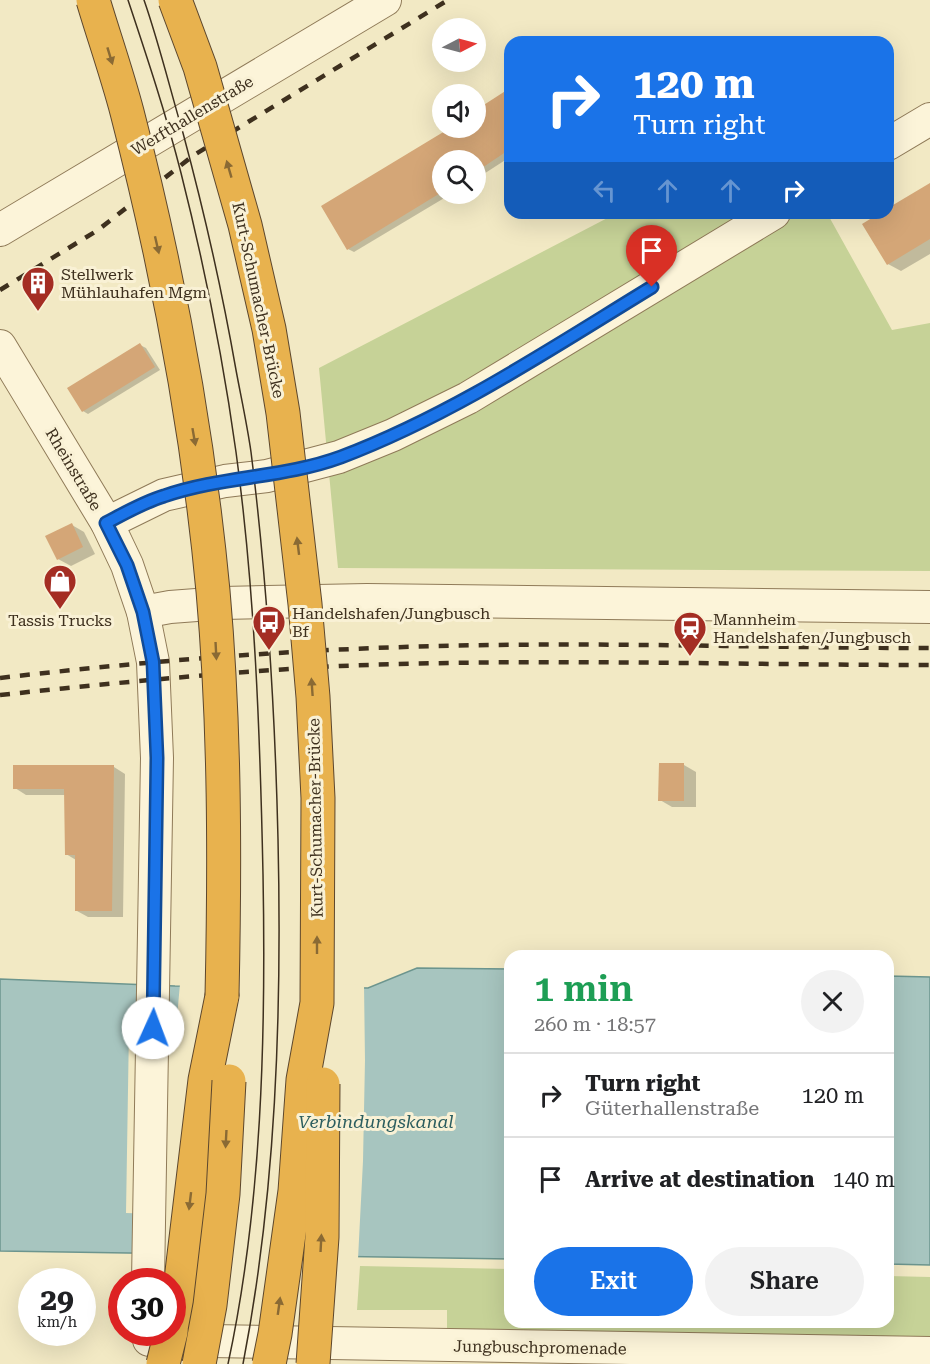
<!DOCTYPE html>
<html lang="en">
<head>
<meta charset="utf-8">
<style>
  :root { --surface:#fff; --page:#f2f2f2; --text:#202124; --muted:#757577; --line:#e0e0e0; --accent:#1a73e8 }
  body { margin:0; font-family:"Roboto Serif",serif; background:var(--page); color:var(--text); height:100vh; display:flex; flex-direction:column; font-size:22px; white-space:nowrap }
  * { box-sizing:border-box; margin:0 }
  p { font-size:20px; color:var(--muted) }
  .icon { flex:none; width:33px; height:33px; fill:none; stroke:currentColor; stroke-width:2; stroke-linecap:round; stroke-linejoin:round }
  .map { position:relative; flex:1; overflow:hidden }
  .side { position:absolute; left:504px; top:950px; width:390px; height:378px; display:flex; flex-direction:column; background:var(--surface); border-radius:18px; box-shadow:0 6px 24px #0002 }
  .side>* { flex:none }
  .banner { position:absolute; left:504px; top:36px; width:390px; height:183px; border-radius:18px; box-shadow:0 6px 24px #0002; background:#1a73e8; color:#fff; overflow:hidden }
  .needle { width:39px; rotate:84deg }
  .fabs { position:absolute; left:432px; top:18px; display:grid; gap:12px }
  .fabs a { display:grid; place-items:center; width:54px; height:54px; border-radius:50%; background:var(--surface); box-shadow:0 6px 24px #0002; font-size:30px }
  .speed { position:absolute; left:18px; top:1268px; display:flex; gap:12px; font-size:30px; font-weight:700; text-align:center }
  .speed>* { display:grid; place-content:center; width:78px; height:78px; border-radius:50%; background:var(--surface); box-shadow:0 6px 24px #0002; line-height:1 }
  .speed small { font-size:15px; font-weight:400 }
  .speed .limit { border:9px solid #d22; background:#fff; color:#111 }
  .pin { position:absolute; display:grid; place-items:center; width:51px; height:51px; color:#fff; margin:-62px -26px; border-radius:50% 50% 50% 0; rotate:-45deg; box-shadow:0 0 6px #0007 }
  .pin .icon { rotate:45deg }
  .me { position:absolute; width:66px; margin:-33px; rotate:2deg; stroke-linejoin:round; filter:drop-shadow(0 0 4px #0008) }
  .turn { display:flex; align-items:center; gap:21px; height:126px; padding:0 30px; font-size:27px }
  .turn .icon { width:78px; height:78px; stroke-width:2.5 }
  .turn b { display:block; font-size:42px; line-height:51px }
  .lanes { display:flex; align-items:center; height:57px; padding:0 30px; background:#0003; justify-content:center; gap:30px; direction:ltr }
  .lanes .off { opacity:.35 }
  .round { display:grid; place-items:center; flex:none; width:63px; height:63px; border-radius:32px; background:var(--page) }
  .head { display:flex; align-items:center; justify-content:space-between; height:102px; padding:0 30px }
  h1 { font-size:36px; font-weight:600; line-height:45px; color:#1e9e55 }
  .cta { display:flex; gap:12px; margin-top:auto; padding:12px 30px }
  .cta a { flex:1; height:69px; border-radius:36px; background:var(--accent); color:#fff; font-size:24px; font-weight:600; line-height:69px; text-align:center }
  .cta a+a { background:var(--page); color:var(--text) }
  ul { padding:0; list-style:none }
  li { display:flex; align-items:center; gap:18px; height:84px; padding:0 30px; border-top:2px solid var(--line) }
  li div { flex:1 }
  li b { display:block; font-size:22px }
  li em { font-style:normal }
  .map>svg:first-child { display:block }
  .green { fill:#c6d297 }
  .water { fill:#a7c5bf; stroke:#6c958e; stroke-width:1.5 }
  .pier { fill:#f2e9c4 }
  .shadow { fill:#0003 }
  .building { fill:#d4a677 }
  .lines { fill:none; stroke-linecap:round; stroke-linejoin:round }
  .minor-casing { stroke:#8f7a58; stroke-width:34 }
  .highway-casing { stroke:#5d472d; stroke-width:35 }
  .minor { stroke:#fcf4d9; stroke-width:32 }
  .highway { stroke:#e8b24e; stroke-width:33 }
  .tram { stroke:#3e301e; stroke-width:1.5 }
  .rail { stroke:#3e301e; stroke-width:4.5; stroke-dasharray:10 10; stroke-linecap:butt }
  .highway-bridge-casing { stroke:#5d472d; stroke-width:35; stroke-linecap:butt }
  .highway-bridge { stroke:#e8b24e; stroke-width:33 }
  .oneway { fill:#8a6a34 }
  .route-casing { stroke:#114b97; stroke-width:15 }
  .route { stroke:#1a73e8; stroke-width:10 }
  .labels { text-anchor:middle; stroke-width:6; stroke-linejoin:round; paint-order:stroke }
  .street-label { font-size:16px; fill:#3e301e; stroke:#f9f1d5 }
  .poi-label { font-size:16px; fill:#3e301e; stroke:#f9f1d5; text-anchor:start }
  .water-label { font-size:18px; font-style:italic; fill:#2c5e5f; stroke:#f9f1d5 }
</style>
</head>
<body>
<div class="map">
<svg width="930" height="1364" viewBox="0 0 930 1364">
  <rect width="100%" height="100%" fill="#f2e9c4"/>
  <!-- green -->
  <g class="green">
    <path d="M617 213H827L892 330 930 323V571L338 568 319 368Z"/>
    <path d="M360 1266 510 1269V1322H888V1276L930 1277V1339L447 1333V1310H357Z"/>
  </g>
  <!-- water -->
  <g class="water">
    <path d="M417 968 510 969V1259L0 1251V979L175 986 368 988Z"/>
    <path d="M888 976 930 977V1265L888 1264Z"/>
  </g>
  <!-- pier -->
  <path class="pier" d="M180 984 364 985 365 1060 363 1161 358 1259 149 1256 155 1214 126 1213 129 1028H176Z"/>
  <!-- shadow -->
  <g class="shadow">
    <path d="M510 90V157L476 179V160H442V194H451L354 252 348 249 323 207 453 128H476V112Z"/>
    <path d="M930 184V254L901 271 888 264 864 225 883 213H888V210Z"/>
    <path d="M140 345 146 348 160 370 88 414 83 411Z"/>
    <path d="M72 525 84 532 95 554 71 566 58 559Z"/>
    <path d="M661 764 684 765 696 772V807H672L660 800Z"/>
    <path d="M114 767 125 774 123 917H88L77 911 76 860 66 854V795H26L15 788Z"/>
  </g>
  <!-- building -->
  <g class="building">
    <path d="M510 88V149L476 172V160H442V192L347 250 321 206 450 128H476V110Z"/>
    <path d="M930 183V239L887 265 862 224 880 213H888V208Z"/>
    <path d="M140 343 155 367 82 412 67 388Z"/>
    <path d="M72 523 83 547 57 560 45 536Z"/>
    <path d="M659 763H684V801H658Z"/>
    <path d="M13 765H114L112 911H75V855H65L64 789H13Z"/>
  </g>
  <g class="lines">
    <defs>
      <g id="minor">
        <path d="M888 144 930 119"/>
        <path d="M0 230 385 0"/>
        <path d="M0 346 107 523 127 565 143 612 153 662 157 758 148 1281"/>
        <path d="M107 523 164 495 225 481 267 476 339 457 393 435 468 398 774 213"/>
        <path d="M143 612 170 607 223 603 367 600 930 607"/>
        <path d="M149 1340 930 1353"/>
      </g>
      <path id="highway" d="M172 1327 178 1305 205 1080 222 996"/>
    </defs>
    <!-- minor casing -->
    <use href="#minor" class="minor-casing"/>
    <!-- highway casing -->
    <use href="#highway" class="highway-casing"/>
    <!-- minor -->
    <use href="#minor" class="minor"/>
    <!-- highway -->
    <use href="#highway" class="highway"/>
    <!-- tram -->
    <g class="tram">
      <path d="M128 0C147 57 166 114 181 173 204 264 223 358 236 452 255 591 260 733 263 874 266 1035 262 1206 228 1364"/>
      <path d="M144 0C159 43 170 89 183 133 204 211 222 290 236 370 241 397 247 424 251 452 267 580 275 710 278 839 282 1013 276 1193 243 1364"/>
    </g>
    <!-- rail -->
    <g class="rail">
      <path d="M0 290 98 230 194 155 448 0"/>
      <path d="M0 678C163 659 326 647 490 645 637 643 783 648 930 648"/>
      <path d="M0 695C113 683 226 672 340 666 537 658 733 665 930 665"/>
    </g>
    <defs>
      <g id="highway-bridge">
        <path d="M93 0C104 37 117 74 127 112 167 267 198 431 213 591 225 725 225 862 222 996"/>
        <path d="M175 0 200 67 245 225 269 329 283 413 305 604 313 697 318 798 317 1003 303 1080 295 1191 275 1334 269 1364"/>
        <path d="M163 1364 171 1332"/>
        <path d="M199 1364 210 1305 223 1194 229 1081"/>
        <path d="M313 1364 322 1237 323 1084"/>
      </g>
    </defs>
    <!-- highway-bridge casing -->
    <use href="#highway-bridge" class="highway-bridge-casing"/>
    <!-- highway-bridge -->
    <use href="#highway-bridge" class="highway-bridge"/>
  </g>
  <!-- one-way arrows -->
  <defs><path id="oneway-solid" d="M-6-.8H1V-3.2L6.5 0L1 3.2V.8H-6Z" transform="scale(1.5)"/></defs>
  <g class="oneway">
    <use href="#oneway-solid" transform="translate(110 56) rotate(73)"/>
    <use href="#oneway-solid" transform="translate(229 169) rotate(-106)"/>
    <use href="#oneway-solid" transform="translate(157 245) rotate(77)"/>
    <use href="#oneway-solid" transform="translate(194 437) rotate(80)"/>
    <use href="#oneway-solid" transform="translate(298 546) rotate(-97)"/>
    <use href="#oneway-solid" transform="translate(216 651) rotate(87)"/>
    <use href="#oneway-solid" transform="translate(312 687) rotate(-94)"/>
    <use href="#oneway-solid" transform="translate(317 945) rotate(-90)"/>
    <use href="#oneway-solid" transform="translate(226 1139) rotate(93)"/>
    <use href="#oneway-solid" transform="translate(190 1201) rotate(97)"/>
    <use href="#oneway-solid" transform="translate(321 1243) rotate(-87)"/>
    <use href="#oneway-solid" transform="translate(279 1306) rotate(-82)"/>
  </g>
  <g class="lines">
    <defs>
      <path id="route" d="M153 1028 157 758 153 662 143 612 127 565 106 523C125 513 144 502 164 496 222 476 284 478 341 457 452 415 552 348 652 287"/>
    </defs>
    <!-- route casing -->
    <use href="#route" class="route-casing"/>
    <!-- route -->
    <use href="#route" class="route"/>
  </g>
  <!-- icons -->
  <defs>
    <symbol id="building-pin" viewBox="-11 -11 22 30"><path d="M0 17L-7.5 6A9.5 9.5 0 1 1 7.5 6Z" fill="#a42d23" stroke="#f9f1d5"/><path d="M-4-6H4V6H1V3H-1V6H-4ZM-2.5-4.3h1.7v1.8h-1.7ZM.8-4.3h1.7v1.8H.8ZM-2.5-1h1.7V.8h-1.7ZM.8-1h1.7V.8H.8Z" fill="#fff"/></symbol>
    <symbol id="shop-pin" viewBox="-11 -11 22 30"><path d="M0 17L-7.5 6A9.5 9.5 0 1 1 7.5 6Z" fill="#a42d23" stroke="#f9f1d5"/><path d="M-5-2.5h2.3a2.7 3.5 0 0 1 5.4 0H5L5.5 6h-11ZM-1.5-2.5h3a1.5 2.3 0 0 0-3 0Z" fill="#fff"/></symbol>
    <symbol id="bus-pin" viewBox="-11 -11 22 30"><path d="M0 17L-7.5 6A9.5 9.5 0 1 1 7.5 6Z" fill="#a42d23" stroke="#f9f1d5"/><path d="M-5-6H5V4H4V6H2V4H-2V6H-4V4H-5ZM-3.5-4V0h7V-4ZM-3.5 1.2v1.5H-2V1.2ZM2 1.2v1.5H3.5V1.2Z" fill="#fff"/></symbol>
    <symbol id="station-pin" viewBox="-11 -11 22 30"><path d="M0 17L-7.5 6A9.5 9.5 0 1 1 7.5 6Z" fill="#a42d23" stroke="#f9f1d5"/><path d="M-3-6H3Q5-6 5-4V2Q5 4 3 4L4.5 6H3L1.5 4h-3L-3 6H-4.5L-3 4Q-5 4-5 2V-4Q-5-6-3-6ZM-3.5-4v3h7v-3ZM-3.5 1v1.5H-2V1ZM2 1v1.5H3.5V1Z" fill="#fff"/></symbol>
  </defs>
  <g fill-rule="evenodd">
    <use href="#building-pin" x="19" y="264" width="38" height="52"/>
    <use href="#shop-pin" x="41" y="562" width="38" height="52"/>
    <use href="#bus-pin" x="250" y="603" width="38" height="52"/>
    <use href="#station-pin" x="671" y="609" width="38" height="52"/>
  </g>
  <g class="labels">
    <!-- street labels -->
    <g class="street-label">
      <text transform="translate(192 115) rotate(-31)" y="6">Werfthallenstraße</text>
      <text transform="translate(259 300) rotate(78)" y="6">Kurt-Schumacher-Brücke</text>
      <text transform="translate(74 469) rotate(59)" y="6">Rheinstraße</text>
      <text transform="translate(315 818) rotate(-91)" y="6">Kurt-Schumacher-Brücke</text>
      <text transform="translate(540 1347) rotate(1)" y="6">Jungbuschpromenade</text>
    </g>
    <!-- poi labels -->
    <g class="poi-label">
      <text x="61" y="280">Stellwerk<tspan x="61" dy="18">Mühlauhafen Mgm</tspan></text>
      <text x="292" y="619">Handelshafen/Jungbusch<tspan x="292" dy="18">Bf</tspan></text>
      <text x="713" y="625">Mannheim<tspan x="713" dy="18">Handelshafen/Jungbusch</tspan></text>
      <text x="60" y="626" text-anchor="middle">Tassis Trucks</text>
    </g>
    <!-- water labels -->
    <g class="water-label">
      <text x="376" y="1128">Verbindungskanal</text>
    </g>
  </g>
</svg>
<div class="fabs">
<a><svg class="needle" viewBox="-14 -14 28 28"><path d="M0-13l5 13h-10z" fill="#e53935"/><path d="M0 13l5-13h-10z" fill="#757577"/></svg></a>
<a><svg class="icon" aria-label="sound" viewBox="0 0 24 24"><path d="M4 9h4l5-4v14l-5-4H4zM17 9q2 3 0 6"/></svg></a>
<a><svg class="icon" aria-label="search" viewBox="0 0 24 24"><circle cx="10" cy="10" r="6"/><path d="M15 15l6 6"/></svg></a>
</div>
<div class="speed"><div>29<small>km/h</small></div><div class="limit">30</div></div>
<div class="pin" style="left:652px;top:287px;background:#d93025"><svg class="icon" aria-label="arrive" viewBox="0 0 24 24"><path d="M6 21V4h12l-3 4 3 4H6"/></svg></div>
<svg class="me" style="left:153px;top:1028px" viewBox="-20 -20 40 40"><circle r="19" fill="#fff"/><path d="M0-13L10 11 0 6-10 11z" fill="#1a73e8"/></svg>
<div class="banner">
<div class="turn"><svg class="icon" aria-label="right" viewBox="0 0 24 24"><path d="M7 20v-9h11M14 6l5 5-5 5"/></svg><div><b>120 m</b>Turn right</div></div>
<div class="lanes"><svg class="icon off" aria-label="left" viewBox="0 0 24 24"><path d="M17 20v-9H6M10 6l-5 5 5 5"/></svg><svg class="icon off" aria-label="ahead" viewBox="0 0 24 24"><path d="M12 20V5M6 11l6-6 6 6"/></svg><svg class="icon off" aria-label="ahead" viewBox="0 0 24 24"><path d="M12 20V5M6 11l6-6 6 6"/></svg><svg class="icon" aria-label="right" viewBox="0 0 24 24"><path d="M7 20v-9h11M14 6l5 5-5 5"/></svg></div>
</div>
<section class="side">
<div class="head"><div><h1>1 min</h1><p>260 m · 18:57</p></div><a class="round"><svg class="icon" aria-label="close" viewBox="0 0 24 24"><path d="M6 6l12 12M18 6L6 18"/></svg></a></div>
<ul>
<li><svg class="icon" aria-label="right" viewBox="0 0 24 24"><path d="M7 20v-9h11M14 6l5 5-5 5"/></svg><div><b>Turn right</b><p>Güterhallenstraße</p></div><em>120 m</em></li>
<li><svg class="icon" aria-label="arrive" viewBox="0 0 24 24"><path d="M6 21V4h12l-3 4 3 4H6"/></svg><div><b>Arrive at destination</b></div><em>140 m</em></li>
</ul>
<div class="cta"><a>Exit</a><a>Share</a></div>
</section>
</div>
</body>
</html>
